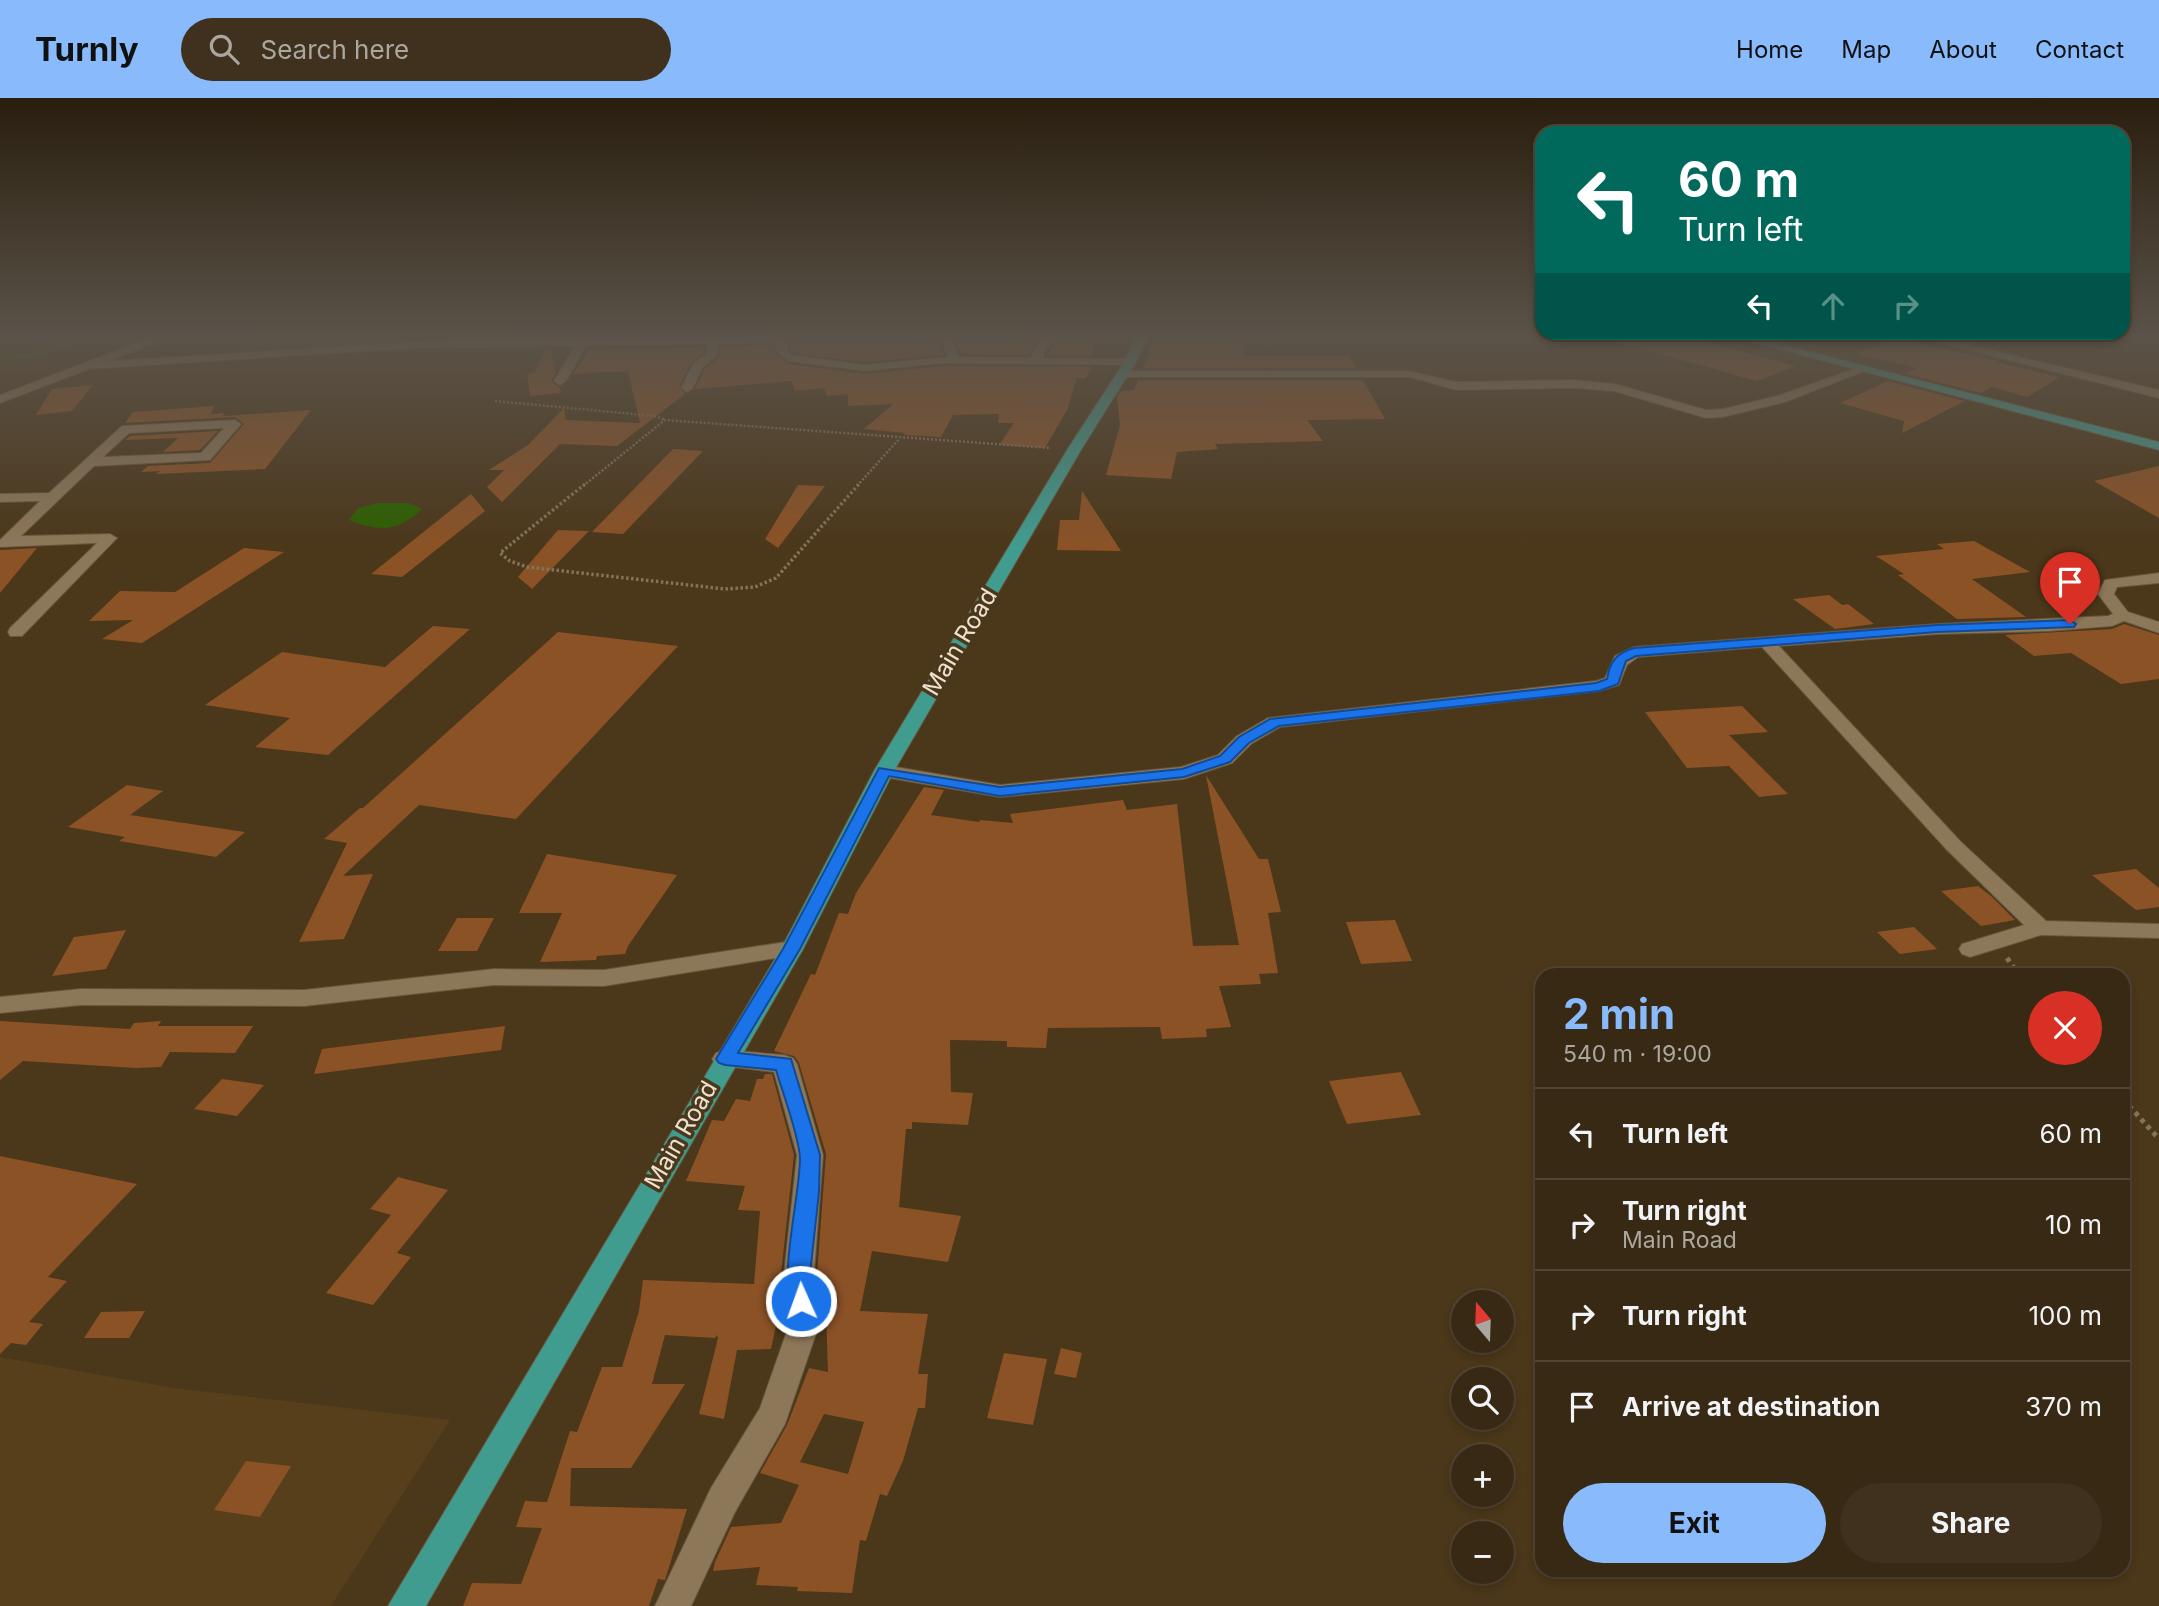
<!DOCTYPE html>
<html lang="en">
<head>
<meta charset="utf-8">
<style>
  :root { --surface:#382914; --page:#3f311d; --text:#f1f3f6; --muted:#aba6a0; --line:#524534; --accent:#89bafc }
  body { margin:0; font-family:Inter,sans-serif; background:var(--page); color:var(--text); height:100vh; display:flex; flex-direction:column; font-size:26px; white-space:nowrap }
  * { box-sizing:border-box; margin:0 }
  p { font-size:23px; color:var(--muted) }
  .icon { flex:none; width:38px; height:38px; fill:none; stroke:currentColor; stroke-width:2; stroke-linecap:round; stroke-linejoin:round }
  .map { position:relative; flex:1; overflow:hidden }
  .side { position:absolute; left:1535px; top:870px; width:595px; height:609px; display:flex; flex-direction:column; background:var(--surface); border-radius:21px; box-shadow:0 4px 10px #0003,0 0 0 2px var(--line) }
  .side>* { flex:none }
  .top-card { position:absolute; left:1535px; top:28px; width:595px; height:214px; border-radius:21px; box-shadow:0 4px 10px #0003,0 0 0 2px var(--line); background:#00695c; color:#fff; overflow:hidden }
  .needle { width:46px; rotate:341deg }
  .buttons { position:absolute; left:1451px; top:1192px; display:grid; gap:14px }
  .buttons a { display:grid; place-items:center; width:63px; height:63px; border-radius:50%; background:var(--surface); box-shadow:0 4px 10px #0003,0 0 0 2px var(--line); font-size:35px }
  .pin { position:absolute; display:grid; place-items:center; width:60px; height:60px; color:#fff; margin:-72px -30px; border-radius:50% 50% 50% 0; rotate:-45deg; box-shadow:0 0 7px #0007 }
  .pin .icon { rotate:45deg }
  .me { position:absolute; width:77px; margin:-38px; rotate:358deg; stroke-linejoin:round; filter:drop-shadow(0 0 5px #0008) }
  .turn { display:flex; align-items:center; gap:24px; height:147px; padding:0 28px; font-size:32px }
  .turn .icon { width:91px; height:91px; stroke-width:2.5 }
  .turn b { display:block; font-size:49px; line-height:60px }
  .lanes { display:flex; align-items:center; height:66px; padding:0 28px; background:#0003; justify-content:center; gap:35px; direction:ltr }
  .lanes .off { opacity:.35 }
  .round { display:grid; place-items:center; flex:none; width:74px; height:74px; border-radius:37px; background:var(--page) }
  .summary { display:flex; align-items:center; justify-content:space-between; height:119px; padding:0 28px }
  h1 { font-size:42px; font-weight:700; line-height:52px; color:var(--accent) }
  .action { display:flex; gap:14px; margin-top:auto; padding:14px 28px }
  .action a { flex:1; height:80px; border-radius:42px; background:var(--accent); color:#111; font-size:28px; font-weight:700; line-height:80px; text-align:center }
  .action a+a { background:var(--page); color:var(--text) }
  ul { padding:0; list-style:none }
  li { display:flex; align-items:center; gap:21px; height:91px; padding:0 28px; border-top:2px solid var(--line) }
  li div { flex:1 }
  li b { display:block; font-size:26px }
  li em { font-style:normal }
  header { display:flex; align-items:center; gap:42px; box-sizing:border-box; height:98px; padding:0 35px; background:var(--accent); color:#111 }
  header strong { font-size:33px }
  nav { display:flex; gap:38px; margin-inline-start:auto; font-size:24px }
  .search { width:490px; height:63px; background:var(--page); display:flex; align-items:center; gap:18px; box-sizing:border-box; padding:0 24px; border-radius:38px; color:var(--muted); font-size:26px }
  .map>svg:first-child { display:block }
  .built { fill:#573f1b }
  .water { fill:#2c5f00 }
  .lines { fill:none; stroke-linecap:round; stroke-linejoin:round }
  .stream { stroke:#2c5f00; stroke-width:5 }
  .building { fill:#8b5226; fill-rule:evenodd }
  .minor-casing { stroke:#65553b; stroke-width:2 }
  .major-casing { stroke:#65553b; stroke-width:2 }
  .path-far2 { stroke:#84735b; stroke-width:2.5; stroke-dasharray:2 2; stroke-linecap:butt }
  .path-far1 { stroke:#84735b; stroke-width:3.5; stroke-dasharray:2.5 2.5; stroke-linecap:butt }
  .path { stroke:#84735b; stroke-width:5; stroke-dasharray:4.5 4.5; stroke-linecap:butt }
  .minor { fill:#8d7759; fill-rule:evenodd }
  .major { fill:#419c90; fill-rule:evenodd }
  .route { fill:#1a73e8; stroke:#114b97; stroke-width:2 }
  .labels { text-anchor:middle; stroke-width:7; stroke-linejoin:round; paint-order:stroke }
  .street-label { font-size:24px; fill:#ede1d1; stroke:#4b371a }
</style>
</head>
<body>
<header>
<strong>Turnly</strong>
<div class="search"><svg class="icon" aria-label="search" viewBox="0 0 24 24"><circle cx="10" cy="10" r="6"/><path d="M15 15l6 6"/></svg>Search here</div>
<nav><a>Home</a><a>Map</a><a>About</a><a>Contact</a></nav>
</header>
<div class="map">
<svg width="2159" height="1508" viewBox="0 0 2159 1508">
  <rect width="100%" height="100%" fill="#4b371a"/>
  <!-- built -->
  <path class="built" d="M0 1259 174 1290 450 1322 331 1508H0Z"/>
  <!-- water -->
  <path class="water" d="M376 405H409L422 411C398 434 379 434 349 422L358 410Z"/>
  <g class="lines">
    <!-- stream -->
    <path class="stream" d="M0 261 28 258 88 238"/>
  </g>
  <!-- building -->
  <g class="building">
    <path d="M821 238H854L856 247 911 244 909 240 937 238 944 257 865 264 793 255 790 250V241Z"/>
    <path d="M953 238H1044L1034 247 1029 257 961 256Z"/>
    <path d="M1063 238H1094L1093 258 1046 257Z"/>
    <path d="M1205 238H1240L1246 258H1349L1356 270H1143L1153 244 1206 243Z"/>
    <path d="M1622 238H1684L1796 268 1757 283 1621 245Z"/>
    <path d="M1893 240 1998 263 1995 264 2060 279 2027 299 1992 289 1981 295 1905 276 1917 270 1857 256Z"/>
    <path d="M774 247 773 254 789 266 865 276 943 268 1092 269 1086 280H1077L1067 312 1045 350 999 347 1014 325H998L999 316 953 317 941 339 904 337 905 335 864 331 893 306 848 308V296L827 298 824 290 795 293 792 283 695 291 704 272 719 259 720 249Z"/>
    <path d="M704 249V255L691 265 679 289 685 296 617 348 560 346 502 404 487 389 504 372H489L528 347 564 310 566 322 640 325 628 273 573 276 589 251Z"/>
    <path d="M545 251H551L556 274 551 284 559 289 561 295 530 298 527 276 535 275Z"/>
    <path d="M1138 282H1363L1385 321 1307 322 1323 343 1215 346 1218 351 1177 354 1171 381 1106 377 1120 327 1117 299 1121 293 1134 292Z"/>
    <path d="M1888 283 1965 303 1902 335 1904 323 1840 305Z"/>
    <path d="M93 287 72 313 36 317 52 291Z"/>
    <path d="M214 308 211 316 224 315 223 318 311 312 265 371 156 376 160 373 141 374 148 368 210 365 244 326 235 319 125 325 133 314Z"/>
    <path d="M218 333 200 352 163 354 178 340 125 342 130 338Z"/>
    <path d="M673 351 703 353 623 436 592 434Z"/>
    <path d="M2159 368V420L2094 383Z"/>
    <path d="M798 387 825 388 778 450 765 441Z"/>
    <path d="M1082 393 1121 453 1057 452 1060 422H1079Z"/>
    <path d="M471 396 485 413 402 479 371 476Z"/>
    <path d="M558 432 589 433 532 491 518 479Z"/>
    <path d="M1974 443 2030 474 1972 481 2026 519 1957 521 1898 477 1904 476 1876 458 1944 451 1937 446Z"/>
    <path d="M37 450 0 495V452Z"/>
    <path d="M244 450 284 454 142 545 102 541 133 522 89 523 120 493 175 494Z"/>
    <path d="M1829 497 1842 507 1848 506 1874 526 1835 531 1793 501Z"/>
    <path d="M2124 526 2159 537V581L2121 586 2071 555 2034 558 2005 537 2112 531Z"/>
    <path d="M433 528 470 531 328 657 255 649 290 620 205 607 282 554 385 569Z"/>
    <path d="M558 534 678 548 516 721 419 707 343 778 373 776 344 841 299 844 347 745 324 741 360 710H363Z"/>
    <path d="M1742 608 1768 634 1729 637 1788 696 1759 699 1729 668 1687 670 1645 614Z"/>
    <path d="M1206 677 1259 761H1268L1281 814 1268 815 1278 875 1259 876 1261 886 1219 888 1231 929 1206 931 1207 939 1162 941 1160 929 1048 930 1046 950 1007 949V943L950 942 951 994 973 995 968 1027 912 1024V1031H906L899 1109 961 1118 948 1164 872 1153 860 1213 928 1216 918 1276H928L925 1310H918L903 1363 887 1398 880 1396 866 1443 860 1442 852 1495 797 1493 798 1489 756 1487 760 1469 713 1473 715 1464 731 1429 781 1425 799 1387 760 1375 787 1327 809 1270 828 1274 825 1182H817V1176L826 1056 799 965 794 958 774 953 811 876 815 877 839 815 848 816 856 795 924 689 944 692 931 717 979 724 980 722 1013 725 1010 716 1123 702 1127 712 1177 706 1193 848 1239 847ZM824 1316 864 1324 848 1376 800 1364Z"/>
    <path d="M127 687 163 693 130 717 245 734 216 759 119 743 125 739 68 729Z"/>
    <path d="M547 756 677 777 628 848 625 856 597 858 596 862 540 864 562 815H519Z"/>
    <path d="M2136 771 2159 790V809L2136 812 2092 777Z"/>
    <path d="M1978 788 1991 798 2015 822 1981 828 1941 793Z"/>
    <path d="M457 820H494L477 853H438Z"/>
    <path d="M1395 822 1412 863 1361 866 1346 824Z"/>
    <path d="M1914 829 1937 851 1900 856 1877 834Z"/>
    <path d="M126 832 106 871 52 878 74 839Z"/>
    <path d="M0 923 130 931 134 925 161 923 158 928H253L235 955 170 954 161 969 136 970 23 963 0 982Z"/>
    <path d="M505 928 501 952 314 976 322 951Z"/>
    <path d="M1401 974 1421 1017 1347 1026 1329 983Z"/>
    <path d="M765 976H772L794 1057 781 1176 783 1195 771 1251 737 1252 724 1321 699 1316 718 1240 717 1237 715 1240 665 1237 652 1286H685L631 1370H571L570 1408 687 1411 665 1482 658 1481 649 1508H463L472 1485 521 1486 542 1430 516 1429 525 1403 547 1404 570 1333 577 1334 602 1269H622L639 1213 643 1182 754 1186 760 1113 738 1112 745 1088 686 1083 712 1022 724 1023 736 1001 750 1003 757 981H763Z"/>
    <path d="M222 981 264 987 237 1018 194 1011Z"/>
    <path d="M0 1058 137 1086 48 1179 67 1183 29 1224 43 1226 26 1247 11 1245 0 1256Z"/>
    <path d="M398 1079 448 1092 397 1155 411 1159 373 1207 326 1195 391 1117 370 1111Z"/>
    <path d="M145 1213 129 1240H84L101 1214Z"/>
    <path d="M1061 1250 1082 1255 1076 1280 1054 1276Z"/>
    <path d="M1004 1255 1047 1261 1033 1327 987 1320Z"/>
    <path d="M246 1363 291 1368 260 1419 214 1412Z"/>
  </g>
  <g class="lines">
    <defs>
      <g id="minor">
        <path d="M155 238H171L110 263 414 244 546 241 632 243 788 238 787 251 792 257 865 267 948 259 939 238H950L959 259 1031 260 1036 249 1048 238H1060L1045 252 1043 260 1130 261 1136 264 1130 267 943 265 865 273 789 263 775 252 777 244 718 246 717 257 702 270 693 290 687 294 681 290 693 266 706 256 707 246 586 248 566 283 560 287 554 283 575 248 414 250 89 271 0 305V297Z"/>
        <path d="M1912 238H1932L2159 292V300Z"/>
        <path d="M1860 269 1870 271 1785 304 1723 319 1706 320 1614 293 1574 290 1456 292 1410 279H1122L1116 276 1122 273H1410L1456 284 1574 282 1615 286 1706 312 1723 311 1777 298Z"/>
        <path d="M235 322 241 326 210 362 94 368 21 438 110 436 117 440 22 538H10L8 534 10 530 97 445 0 449V442L40 403 0 404V396L49 395 122 328ZM224 330 201 355 103 359 129 335Z"/>
        <path d="M2159 475V485L2117 489 2114 496 2128 514 2159 524V535L2124 523 2112 528 2049 533 1937 536 1779 548 1961 744 2046 823 2159 826V840L2041 837 1970 859 1962 856 1959 851 1962 846 2024 827 1947 752 1762 549 1638 559 1627 567 1619 587 1599 593 1280 629 1251 646 1232 665 1184 681 1000 699 884 679 874 673 884 667 1000 687 1181 669 1218 657 1237 638 1268 620 1596 583 1605 580 1615 558 1634 549 1937 526 2108 518 2113 516 2098 496 2105 482Z"/>
        <path d="M792 843 800 846 803 851 800 856 604 888 494 887 304 908 81 907 0 915V899L81 891 304 892 494 871 604 872Z"/>
        <path d="M725 952 784 957 793 960 797 966 823 1057 814 1176 818 1230 785 1326 735 1414 691 1508H655L711 1390 760 1310 788 1230 784 1176 797 1057 774 974 716 967 712 961 716 955Z"/>
      </g>
      <g id="major">
        <path d="M1137 238H1148L1136 264 1081 352 894 673 803 851 426 1508H388L781 851 874 673 1067 352 1124 264Z"/>
        <path d="M1730 238H1749L2159 344V352Z"/>
      </g>
    </defs>
    <!-- minor casing -->
    <use href="#minor" class="minor-casing"/>
    <!-- major casing -->
    <use href="#major" class="major-casing"/>
    <!-- path-far2 -->
    <g class="path-far2">
      <path d="M495 303 655 318 665 322"/>
      <path d="M583 388 665 322 1051 350"/>
      <path d="M857 388 899 341"/>
    </g>
    <!-- path-far1 -->
    <path class="path-far1" d="M585 386 500 455 510 463 527 469 725 491 755 489 776 480 859 386"/>
    <!-- path -->
    <g class="path">
      <path d="M2007 860 2019 877"/>
      <path d="M2123 1001 2159 1041"/>
    </g>
    <!-- minor -->
    <use href="#minor" class="minor"/>
    <!-- major -->
    <use href="#major" class="major"/>
  </g>
  <!-- sky -->
  <linearGradient id="sky" x2="0" y2="1"><stop stop-color="#291e0e"/><stop offset="0.53" stop-color="#5b5349"/><stop offset="1" stop-color="#5b5349" stop-opacity="0"/></linearGradient>
  <rect width="2159" height="449" fill="url(#sky)"/>
  <!-- route -->
  <path class="route" d="M2070 522 2076 526 2074 529 1937 534 1636 558 1626 563 1618 586 1599 593 1279 628 1249 645 1230 664 1184 679 1000 698 889 678 800 851 738 955 791 961 820 1057 819 1094 810 1176 812 1203 809 1210 801 1212 793 1210C778 1178 800 1099 800 1060 799 1038 783 996 776 972L725 967 719 965 716 961 783 851 879 670 1000 689 1182 671 1220 658 1239 639 1270 621 1596 585 1607 581C1610 563 1617 555 1634 550L1937 527Z"/>
  <g class="labels">
    <!-- street labels -->
    <g class="street-label">
      <text transform="translate(960 544) rotate(-59)" y="8">Main Road</text>
      <text transform="translate(681 1037) rotate(-60)" y="8">Main Road</text>
    </g>
  </g>
</svg>
<div class="buttons">
<a><svg class="needle" viewBox="-14 -14 28 28"><path d="M0-13l5 13h-10z" fill="#e53935"/><path d="M0 13l5-13h-10z" fill="#aba6a0"/></svg></a>
<a><svg class="icon" aria-label="search" viewBox="0 0 24 24"><circle cx="10" cy="10" r="6"/><path d="M15 15l6 6"/></svg></a>
<a>+</a>
<a>−</a>
</div>
<div class="pin" style="left:2070px;top:526px;background:#d93025"><svg class="icon" aria-label="arrive" viewBox="0 0 24 24"><path d="M6 21V4h12l-3 4 3 4H6"/></svg></div>
<svg class="me" style="left:801px;top:1203px" viewBox="-20 -20 40 40"><circle r="17" fill="#1a73e8" stroke="#fff" stroke-width="3"/><path d="M0-11L8 9 0 5-8 9z" fill="#fff"/></svg>
<div class="top-card">
<div class="turn"><svg class="icon" aria-label="left" viewBox="0 0 24 24"><path d="M17 20v-9H6M10 6l-5 5 5 5"/></svg><div><b>60 m</b>Turn left</div></div>
<div class="lanes"><svg class="icon" aria-label="left" viewBox="0 0 24 24"><path d="M17 20v-9H6M10 6l-5 5 5 5"/></svg><svg class="icon off" aria-label="ahead" viewBox="0 0 24 24"><path d="M12 20V5M6 11l6-6 6 6"/></svg><svg class="icon off" aria-label="right" viewBox="0 0 24 24"><path d="M7 20v-9h11M14 6l5 5-5 5"/></svg></div>
</div>
<section class="side">
<div class="summary"><div><h1>2 min</h1><p>540 m · 19:00</p></div><a class="round" style="background:#d93025;color:#fff"><svg class="icon" aria-label="close" viewBox="0 0 24 24"><path d="M6 6l12 12M18 6L6 18"/></svg></a></div>
<ul>
<li><svg class="icon" aria-label="left" viewBox="0 0 24 24"><path d="M17 20v-9H6M10 6l-5 5 5 5"/></svg><div><b>Turn left</b></div><em>60 m</em></li>
<li><svg class="icon" aria-label="right" viewBox="0 0 24 24"><path d="M7 20v-9h11M14 6l5 5-5 5"/></svg><div><b>Turn right</b><p>Main Road</p></div><em>10 m</em></li>
<li><svg class="icon" aria-label="right" viewBox="0 0 24 24"><path d="M7 20v-9h11M14 6l5 5-5 5"/></svg><div><b>Turn right</b></div><em>100 m</em></li>
<li><svg class="icon" aria-label="arrive" viewBox="0 0 24 24"><path d="M6 21V4h12l-3 4 3 4H6"/></svg><div><b>Arrive at destination</b></div><em>370 m</em></li>
</ul>
<div class="action"><a>Exit</a><a>Share</a></div>
</section>
</div>
</body>
</html>
